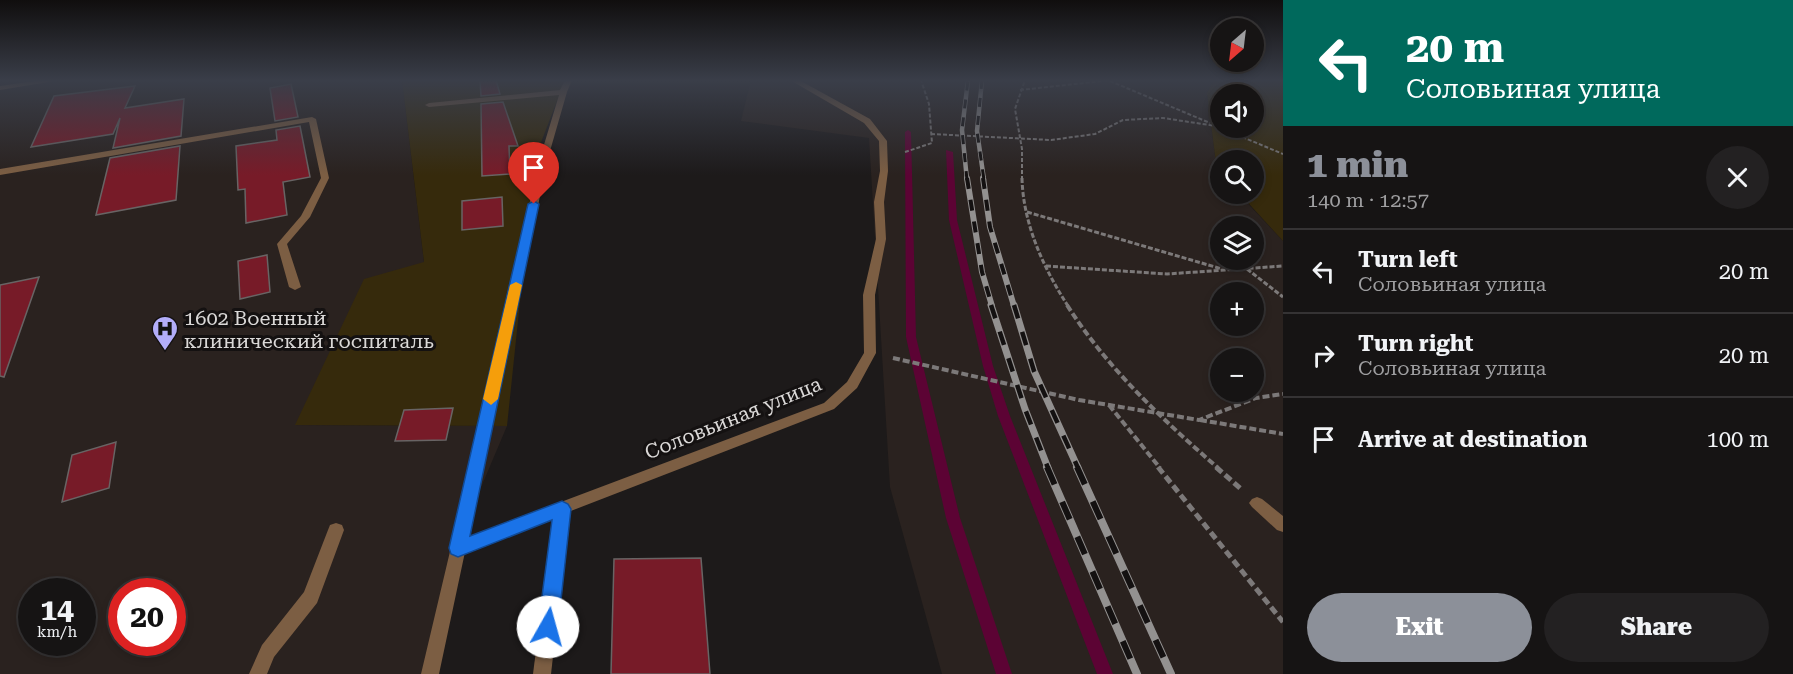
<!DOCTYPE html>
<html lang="en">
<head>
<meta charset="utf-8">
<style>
  :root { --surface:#161414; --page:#232122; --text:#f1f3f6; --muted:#9e9ea0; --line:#353334; --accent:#8c9099 }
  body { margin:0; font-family:"Roboto Serif",serif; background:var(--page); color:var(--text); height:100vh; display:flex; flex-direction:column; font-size:22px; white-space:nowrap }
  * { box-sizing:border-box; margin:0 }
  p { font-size:20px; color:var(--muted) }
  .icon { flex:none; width:33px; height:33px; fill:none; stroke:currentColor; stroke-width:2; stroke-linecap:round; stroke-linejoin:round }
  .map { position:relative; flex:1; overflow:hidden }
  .side { display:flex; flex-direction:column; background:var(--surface); width:510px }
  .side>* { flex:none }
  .top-card { background:#00695c; color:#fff; overflow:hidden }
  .needle { width:39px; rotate:208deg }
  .buttons { position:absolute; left:1210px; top:18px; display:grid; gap:12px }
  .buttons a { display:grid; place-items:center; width:54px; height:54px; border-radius:50%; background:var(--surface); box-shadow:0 3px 9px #0003,0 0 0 2px var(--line); font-size:30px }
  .speed { position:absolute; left:18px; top:578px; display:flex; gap:12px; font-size:30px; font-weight:700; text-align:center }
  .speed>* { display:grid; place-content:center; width:78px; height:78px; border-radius:50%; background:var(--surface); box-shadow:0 3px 9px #0003,0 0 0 2px var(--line); line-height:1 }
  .speed small { font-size:15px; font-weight:400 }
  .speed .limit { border:9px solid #d22; background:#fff; color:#111 }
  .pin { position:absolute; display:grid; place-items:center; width:51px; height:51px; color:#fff; margin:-62px -26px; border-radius:50% 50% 50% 0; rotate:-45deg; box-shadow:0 0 6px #0007 }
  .pin .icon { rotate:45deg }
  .me { position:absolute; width:66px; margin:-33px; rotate:7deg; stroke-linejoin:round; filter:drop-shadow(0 0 4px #0008) }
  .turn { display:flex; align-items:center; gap:21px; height:126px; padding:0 24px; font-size:27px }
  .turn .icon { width:78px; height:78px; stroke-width:2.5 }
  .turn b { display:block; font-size:42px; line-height:51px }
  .round { display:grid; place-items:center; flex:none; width:63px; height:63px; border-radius:32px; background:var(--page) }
  .summary { display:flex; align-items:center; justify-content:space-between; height:102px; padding:0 24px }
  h1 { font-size:36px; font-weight:800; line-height:45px; color:var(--accent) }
  .cta { display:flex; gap:12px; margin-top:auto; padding:12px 24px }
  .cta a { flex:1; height:69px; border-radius:36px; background:var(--accent); color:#fff; font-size:24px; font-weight:800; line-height:69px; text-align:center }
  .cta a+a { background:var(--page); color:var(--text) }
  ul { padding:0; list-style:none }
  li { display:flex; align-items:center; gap:18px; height:84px; padding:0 24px; border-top:2px solid var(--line) }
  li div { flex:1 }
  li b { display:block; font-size:22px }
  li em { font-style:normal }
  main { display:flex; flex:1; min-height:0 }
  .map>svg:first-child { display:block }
  .built { fill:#2a221f; fill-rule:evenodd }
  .green { fill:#362a0c; fill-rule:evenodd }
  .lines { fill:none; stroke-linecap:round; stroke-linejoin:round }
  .stream { fill:#5c0334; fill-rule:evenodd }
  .building { fill:#771b28; stroke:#686464; stroke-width:1.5 }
  .path-far3 { stroke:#7c7979; stroke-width:2; stroke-dasharray:4 2; stroke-linecap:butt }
  .path-far2 { stroke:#7c7979; stroke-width:3; stroke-dasharray:5 2; stroke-linecap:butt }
  .path-far1 { stroke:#7c7979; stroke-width:4; stroke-dasharray:7 3; stroke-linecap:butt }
  .path { stroke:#7c7979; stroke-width:5; stroke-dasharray:8 4; stroke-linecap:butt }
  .lane { fill:#7c5e43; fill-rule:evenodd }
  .street { fill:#7c5e43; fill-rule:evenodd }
  .rail-far3-casing { stroke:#939190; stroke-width:4.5 }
  .rail-far2-casing { stroke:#939190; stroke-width:6 }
  .rail-far1-casing { stroke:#939190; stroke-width:7 }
  .rail-casing { stroke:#939190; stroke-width:8 }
  .rail-far3 { stroke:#141111; stroke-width:3; stroke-dasharray:9; stroke-linecap:butt }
  .rail-far2 { stroke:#141111; stroke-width:4; stroke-dasharray:11; stroke-linecap:butt }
  .rail-far1 { stroke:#141111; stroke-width:4.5; stroke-dasharray:14; stroke-linecap:butt }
  .rail { stroke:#141111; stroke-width:6; stroke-dasharray:19; stroke-linecap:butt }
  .route { fill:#1a73e8; stroke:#114b97; stroke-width:1.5 }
  .slow { fill:#f59e0b }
  .labels { text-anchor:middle; stroke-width:6; stroke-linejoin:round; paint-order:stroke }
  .poi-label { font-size:20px; fill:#dad8d7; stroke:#141111; text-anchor:start }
  .street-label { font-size:20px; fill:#dad8d7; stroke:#141111 }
</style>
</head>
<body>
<main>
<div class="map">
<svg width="1283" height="674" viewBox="0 0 1283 674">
  <rect width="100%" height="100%" fill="#1d1a1a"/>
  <!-- built -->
  <g class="built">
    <path d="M0 80H402L424 262 296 425 507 426 471 511 425 674H0ZM32 591H82V642H32ZM122 591H172V642H122Z"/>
    <path d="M751 80H1214L1207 93 1217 171 1221 175V194H1239L1283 241V674H942L890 487 869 138 741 121ZM1221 226H1254V260H1221ZM1221 292H1254V326H1221ZM1221 358H1254V392H1221Z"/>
  </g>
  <!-- green -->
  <g class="green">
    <path d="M402 80H565L535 158 507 426 295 425 364 279 424 262Z"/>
    <path d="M1214 80H1283V241L1240 194H1254V160H1221V174L1217 171 1207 93ZM1254 94V128H1221V94Z"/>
  </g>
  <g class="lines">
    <!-- stream -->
    <g class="stream">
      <path d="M908 130 911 132 916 337 960 518 1012 674H996L946 518 906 337 905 132Z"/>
      <path d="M946 150 953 152 957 220 993 366 1010 416 1113 674H1097L998 416 983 366 949 220Z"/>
    </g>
  </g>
  <!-- building -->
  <g class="building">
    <path d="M480 80H496L500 94 481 96Z"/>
    <path d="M291 84 298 117 275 121 270 88Z"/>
    <path d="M135 86 125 108 184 99 181 136 113 148 120 118 113 134 31 147 54 96Z"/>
    <path d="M503 102 518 146H509L510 174 482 176 481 104Z"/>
    <path d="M300 126 310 177 283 182 287 215 246 223 245 189 238 190 236 146 277 140 276 130Z"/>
    <path d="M180 146 176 200 96 215 110 158Z"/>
    <path d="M502 197 503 226 462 230V201Z"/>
    <path d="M267 255 270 292 240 299 238 261Z"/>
    <path d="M39 277 4 377 0 376V285Z"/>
    <path d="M453 408 446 440 395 441 404 410Z"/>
    <path d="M116 442 109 488 62 502 72 455Z"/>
    <path d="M701 558 710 674H611L614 559Z"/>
  </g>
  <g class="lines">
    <!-- path-far3 -->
    <g class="path-far3">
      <path d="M1110 81 1210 123"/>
      <path d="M1020 90 1111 80"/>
      <path d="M931 134 1051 140 1095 134 1123 120 1163 118 1216 126 1283 154"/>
      <path d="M905 152 932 143 929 104 921 80"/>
      <path d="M1022 180V149L1015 109 1025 80"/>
    </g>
    <!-- path-far2 -->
    <g class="path-far2">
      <path d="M1022 178C1023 224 1044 269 1068 306"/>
      <path d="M1027 212 1222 269"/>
      <path d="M1046 266 1167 274 1283 266"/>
      <path d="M1247 269 1283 297"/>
    </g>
    <!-- path-far1 -->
    <g class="path-far1">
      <path d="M1067 305C1107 368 1162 419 1218 468"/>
      <path d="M893 358 1079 400 1199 420 1256 398 1283 394"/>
      <path d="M1109 405 1160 468"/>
      <path d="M1200 420 1283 434"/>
    </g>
    <!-- path -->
    <g class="path">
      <path d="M1158 467 1283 622"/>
      <path d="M1216 467 1241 489"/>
    </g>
    <!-- lane -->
    <g class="lane">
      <path d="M41 80H61L0 90V86Z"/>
      <path d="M565 80H572L567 92 548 158 466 548 464 553 458 555 452 553 450 548 540 158 559 95 429 107 425 105 429 103 560 90Z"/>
      <path d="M312 117 316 119 329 178 310 217 287 244 301 287 295 290 289 287 277 244 301 216 321 178 309 122 0 175V169Z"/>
      <path d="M1257 497 1262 499 1283 516V532L1277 530 1252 507 1249 503 1252 499Z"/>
      <path d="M562 503 567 504 570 509 551 674H533L554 509 557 504Z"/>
      <path d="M336 523 342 525 344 530 317 603 274 657 267 674H249L262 645 304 592 328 530 330 525Z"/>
    </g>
    <!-- street -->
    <path class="street" d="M790 80H799L870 119 887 141 888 171 884 202 886 239 875 295 876 353 857 388 834 409 465 552 439 674H421L452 543 824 403 847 382 864 353 863 295 876 239 874 202 880 171 879 141 864 123Z"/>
    <defs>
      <g id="rail-far3">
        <path d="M982 80 977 131 984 180"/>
        <path d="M967 180 962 130 968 80"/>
      </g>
      <g id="rail-far2">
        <path d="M967 178 982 272 992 306"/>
        <path d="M983 178 990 227 1014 306"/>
      </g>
      <g id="rail-far1">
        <path d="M991 305 1025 409 1048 468"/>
        <path d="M1014 305 1034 371 1078 468"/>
      </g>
      <g id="rail">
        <path d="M1047 467 1137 674"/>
        <path d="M1077 467 1171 674"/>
      </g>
    </defs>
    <!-- rail-far3 casing -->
    <use href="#rail-far3" class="rail-far3-casing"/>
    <!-- rail-far2 casing -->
    <use href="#rail-far2" class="rail-far2-casing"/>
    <!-- rail-far1 casing -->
    <use href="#rail-far1" class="rail-far1-casing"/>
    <!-- rail casing -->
    <use href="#rail" class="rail-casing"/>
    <!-- rail-far3 -->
    <use href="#rail-far3" class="rail-far3"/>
    <!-- rail-far2 -->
    <use href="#rail-far2" class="rail-far2"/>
    <!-- rail-far1 -->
    <use href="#rail-far1" class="rail-far1"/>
    <!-- rail -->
    <use href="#rail" class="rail"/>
  </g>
  <!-- sky -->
  <linearGradient id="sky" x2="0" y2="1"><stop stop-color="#100e0e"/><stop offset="0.46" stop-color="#3a3e49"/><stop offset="1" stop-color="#3a3e49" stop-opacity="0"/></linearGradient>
  <rect width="1283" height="175" fill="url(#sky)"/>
  <!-- route -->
  <path class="route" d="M534 201 539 204 470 536 562 501 568 504 571 509 558 627 555 634 548 637 541 634 538 627 552 520 458 557 451 554 449 548 528 204Z"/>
  <!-- slow -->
  <path class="slow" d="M516 282 522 285 498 399 491 405 483 399 510 285Z"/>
  <!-- icons -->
  <defs>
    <symbol id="hospital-pin" viewBox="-11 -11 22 30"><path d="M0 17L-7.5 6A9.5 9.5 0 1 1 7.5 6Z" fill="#b2adf9" stroke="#141111"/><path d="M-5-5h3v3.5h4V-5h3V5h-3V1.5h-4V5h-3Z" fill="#111"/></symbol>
  </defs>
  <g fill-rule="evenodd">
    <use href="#hospital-pin" x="150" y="314" width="30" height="40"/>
  </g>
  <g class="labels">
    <!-- poi labels -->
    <g class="poi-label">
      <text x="184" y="325">1602 Военный<tspan x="184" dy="23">клинический госпиталь</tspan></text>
    </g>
    <!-- street labels -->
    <g class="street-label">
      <text transform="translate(733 418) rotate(-22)" y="7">Соловьиная улица</text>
    </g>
  </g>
</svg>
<div class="buttons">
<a><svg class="needle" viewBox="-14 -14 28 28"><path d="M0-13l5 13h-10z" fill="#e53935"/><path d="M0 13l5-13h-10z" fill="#9e9ea0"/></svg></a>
<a><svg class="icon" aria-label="sound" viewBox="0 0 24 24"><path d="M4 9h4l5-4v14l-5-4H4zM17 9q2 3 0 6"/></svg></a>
<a><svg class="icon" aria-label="search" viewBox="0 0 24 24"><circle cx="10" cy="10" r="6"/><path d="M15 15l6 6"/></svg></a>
<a><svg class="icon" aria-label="layers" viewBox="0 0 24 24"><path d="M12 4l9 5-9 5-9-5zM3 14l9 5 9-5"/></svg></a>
<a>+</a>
<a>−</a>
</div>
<div class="speed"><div>14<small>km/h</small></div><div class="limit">20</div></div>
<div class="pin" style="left:534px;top:204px;background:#d93025"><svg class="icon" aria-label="arrive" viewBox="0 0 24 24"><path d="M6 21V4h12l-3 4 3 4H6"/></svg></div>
<svg class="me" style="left:548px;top:627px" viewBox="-20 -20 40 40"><circle r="19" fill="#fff"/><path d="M0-13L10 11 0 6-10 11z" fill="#1a73e8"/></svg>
</div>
<section class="side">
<div class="top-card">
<div class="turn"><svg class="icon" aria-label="left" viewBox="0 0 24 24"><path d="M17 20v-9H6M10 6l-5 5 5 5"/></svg><div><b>20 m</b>Соловьиная улица</div></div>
</div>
<div class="summary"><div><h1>1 min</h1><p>140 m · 12:57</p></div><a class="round"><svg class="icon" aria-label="close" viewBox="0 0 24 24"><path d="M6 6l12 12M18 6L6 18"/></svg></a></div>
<ul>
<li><svg class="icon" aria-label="left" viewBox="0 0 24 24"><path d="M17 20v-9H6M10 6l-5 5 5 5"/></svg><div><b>Turn left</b><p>Соловьиная улица</p></div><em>20 m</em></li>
<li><svg class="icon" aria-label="right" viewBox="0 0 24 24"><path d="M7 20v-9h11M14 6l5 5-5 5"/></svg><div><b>Turn right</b><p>Соловьиная улица</p></div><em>20 m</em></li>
<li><svg class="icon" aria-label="arrive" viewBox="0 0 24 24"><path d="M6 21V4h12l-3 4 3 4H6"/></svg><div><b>Arrive at destination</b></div><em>100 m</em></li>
</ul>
<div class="cta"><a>Exit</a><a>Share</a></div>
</section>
</main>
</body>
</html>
